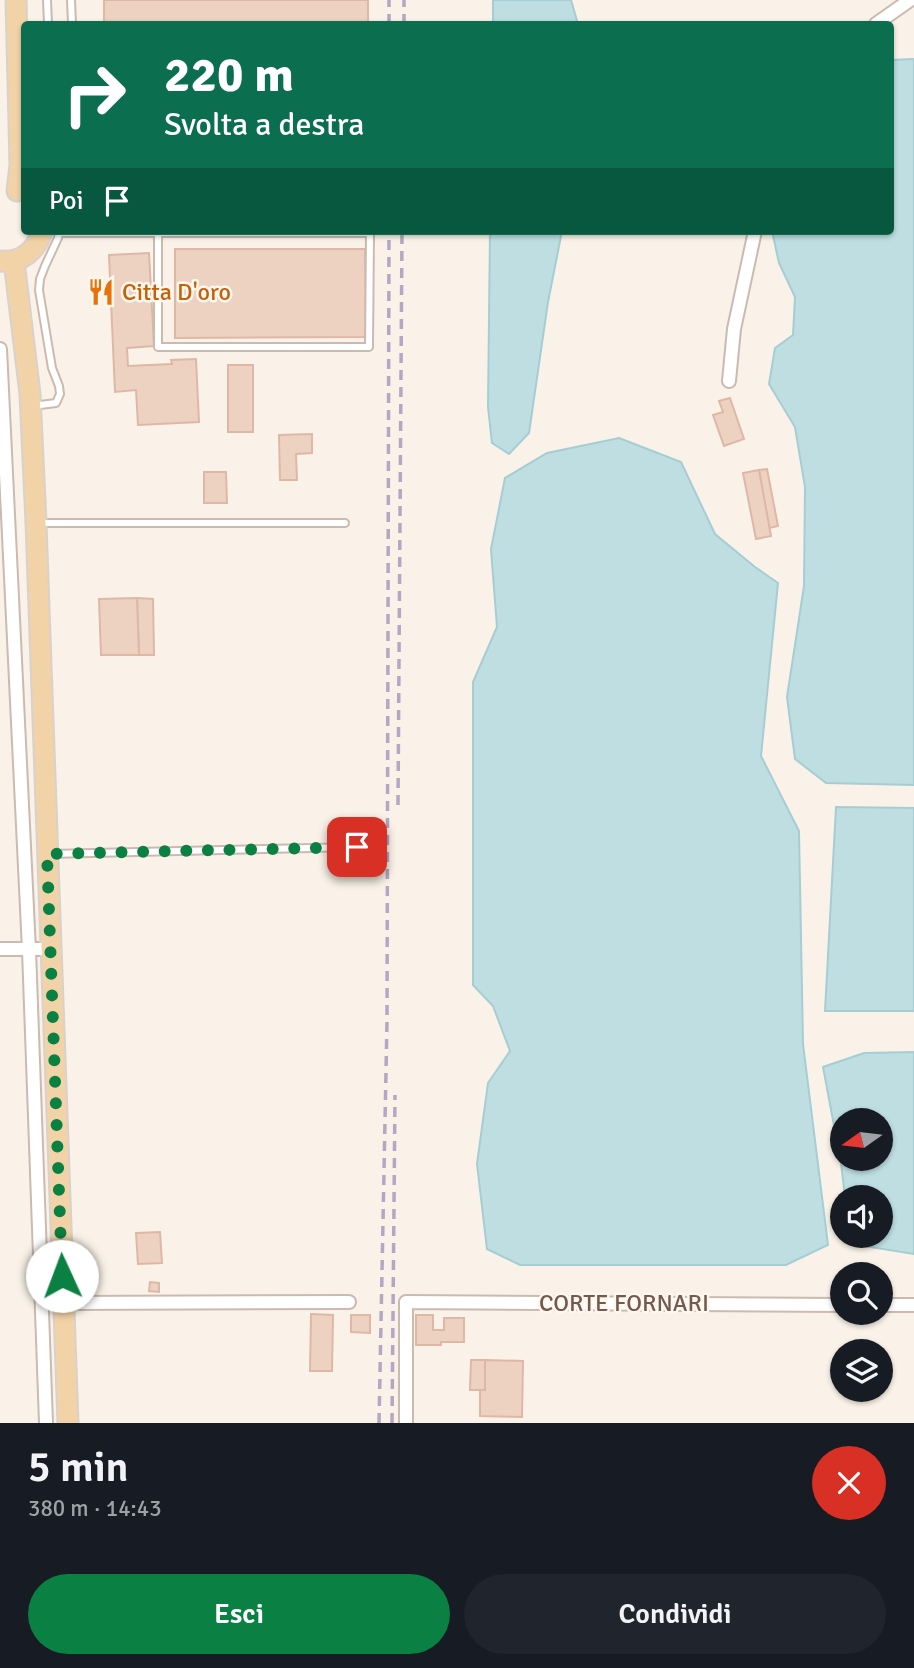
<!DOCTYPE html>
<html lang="it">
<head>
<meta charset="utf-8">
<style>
  :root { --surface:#171b24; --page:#20242c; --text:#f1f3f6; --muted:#9ea1a6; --accent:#0b8043 }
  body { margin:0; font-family:Signika,sans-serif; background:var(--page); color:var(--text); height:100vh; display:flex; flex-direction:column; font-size:26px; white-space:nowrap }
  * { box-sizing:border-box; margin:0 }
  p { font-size:23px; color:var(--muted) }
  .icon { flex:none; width:38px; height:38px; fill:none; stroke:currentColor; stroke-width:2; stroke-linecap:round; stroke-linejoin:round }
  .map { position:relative; height:1423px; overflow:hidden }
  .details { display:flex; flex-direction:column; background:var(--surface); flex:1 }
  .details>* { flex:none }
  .guide { position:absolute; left:21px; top:21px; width:873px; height:214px; border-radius:7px; box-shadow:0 2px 5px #0004; background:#0b6e4f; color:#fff; overflow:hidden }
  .needle { width:46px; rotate:256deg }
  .fabs { position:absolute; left:830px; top:1108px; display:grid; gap:14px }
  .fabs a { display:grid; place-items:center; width:63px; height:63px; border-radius:50%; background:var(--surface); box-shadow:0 2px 5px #0004; font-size:35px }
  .pin { position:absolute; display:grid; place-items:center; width:60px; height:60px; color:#fff; margin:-30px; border-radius:14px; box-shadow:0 4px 10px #0006 }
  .me { position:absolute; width:77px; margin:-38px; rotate:358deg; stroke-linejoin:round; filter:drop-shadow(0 0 5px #0008) }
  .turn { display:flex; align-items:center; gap:24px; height:147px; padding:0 28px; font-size:32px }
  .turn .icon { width:91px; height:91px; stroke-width:2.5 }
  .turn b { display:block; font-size:49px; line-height:60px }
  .then { display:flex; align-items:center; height:66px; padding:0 28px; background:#0003; gap:14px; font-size:26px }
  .round { display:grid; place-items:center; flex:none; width:74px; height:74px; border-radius:37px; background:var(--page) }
  .head { display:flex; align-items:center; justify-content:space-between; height:119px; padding:0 28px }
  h1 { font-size:42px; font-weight:600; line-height:52px }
  .action { display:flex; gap:14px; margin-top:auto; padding:14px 28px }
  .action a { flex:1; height:80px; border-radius:42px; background:var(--accent); color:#fff; font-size:28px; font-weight:600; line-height:80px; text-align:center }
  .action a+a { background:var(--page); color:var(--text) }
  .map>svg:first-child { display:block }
  .water { fill:#bedee2; stroke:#a6cdd3; stroke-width:2; fill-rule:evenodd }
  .building { fill:#edd2c2; stroke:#deb8a4; stroke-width:2 }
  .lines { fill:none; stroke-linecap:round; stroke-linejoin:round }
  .lane-casing { stroke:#cbbaaf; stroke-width:10 }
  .street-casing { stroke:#cbbaaf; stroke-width:16 }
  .primary-casing { stroke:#d8d1ce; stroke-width:23 }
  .lane { stroke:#fff; stroke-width:6 }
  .street { stroke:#fff; stroke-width:12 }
  .primary { stroke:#f2d3a7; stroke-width:19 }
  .rail { stroke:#b5a7c3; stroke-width:3.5; stroke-dasharray:10 7; stroke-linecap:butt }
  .route { stroke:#0b8043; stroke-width:12; stroke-dasharray:0 21.6 }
  .labels { text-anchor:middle; stroke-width:5; stroke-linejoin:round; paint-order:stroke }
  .food-label { font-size:24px; fill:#c56008; stroke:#fdf7ee; text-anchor:start }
  .street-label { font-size:24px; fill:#725a4f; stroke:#fdf7ee }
</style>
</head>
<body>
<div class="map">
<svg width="914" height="1423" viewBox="0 0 914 1423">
  <rect width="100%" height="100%" fill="#faf2e8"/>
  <!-- water -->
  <g class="water">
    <path d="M493 0H571L578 24H493Z"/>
    <path d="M914 59V785L826 783 795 759 787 697 804 586 805 487 795 427 769 384 775 348 793 335 795 297 779 263 772 231H891V60Z"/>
    <path d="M490 231H562L548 302 529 433 509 454 492 443 488 407Z"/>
    <path d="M619 438 681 462 715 534 755 567 778 583 761 756 799 831 803 1044 828 1245 786 1265H520L487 1249 477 1164 488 1083 510 1051 493 1006 473 985V682L497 627 491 549 505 478 547 453Z"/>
    <path d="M836 807 914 808V1011H825Z"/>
    <path d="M914 1052V1254L851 1244 850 1236H880V1197H845L841 1163 823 1067 864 1053ZM880 1120V1158H842V1120Z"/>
  </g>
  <!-- building -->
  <g class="building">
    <rect x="104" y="0" width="264" height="24"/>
    <path d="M175 249H365L366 337 175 338Z"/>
    <path d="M149 253 154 346 127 348 128 366 172 364 171 360 196 359 199 422 138 425 136 390 115 392 109 255Z"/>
    <rect x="228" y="365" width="25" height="67"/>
    <path d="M730 398 744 439 724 446 713 415 723 412 719 401Z"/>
    <path d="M312 434V453L296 454 297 480H280L279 435Z"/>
    <path d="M767 469 778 526 769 528 759 470Z"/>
    <path d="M759 470 771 536 756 539 743 473Z"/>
    <path d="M204 472H226L227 503H204Z"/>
    <path d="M137 598 153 599 154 655H139Z"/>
    <path d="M137 598 139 655H101L99 599Z"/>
    <path d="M160 1232 162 1263 138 1264 136 1233Z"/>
    <path d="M150 1282 159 1283V1292L149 1291Z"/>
    <path d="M311 1314 333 1315 332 1371H310Z"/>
    <path d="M351 1315H370V1333L351 1332Z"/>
    <path d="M416 1315H433V1330H444V1318H464V1342H441V1345H416Z"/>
    <path d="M471 1360H485V1390H470Z"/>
    <path d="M485 1360 523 1361 522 1417 480 1416V1390H485Z"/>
  </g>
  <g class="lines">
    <defs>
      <g id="lane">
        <path d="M47 0 48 24"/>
        <path d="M71 0 72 24"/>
        <path d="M59 233H370L369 347H158V233"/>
        <path d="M32 406 56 403 60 394 59 386 52 368 39 290 40 279 45 266 58 238 59 232"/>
        <path d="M38 523H345"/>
        <path d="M49 854 357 847"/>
      </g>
      <g id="street">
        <path d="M876 24 910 0"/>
        <path d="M0 349 29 950 46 1423"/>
        <path d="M729 381 734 329 755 231"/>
        <path d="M0 949H51"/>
        <path d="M63 1303 349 1302"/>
        <path d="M880 1305H914"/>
        <path d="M406 1423V1302L842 1305"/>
      </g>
      <g id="primary">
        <path d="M16 0 20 165 17 191"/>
        <path d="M0 261C22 263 36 251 42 231"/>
        <path d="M14 261 30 394 36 523 68 1423"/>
      </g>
    </defs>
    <!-- lane casing -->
    <use href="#lane" class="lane-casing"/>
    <!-- street casing -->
    <use href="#street" class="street-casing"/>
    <!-- primary casing -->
    <use href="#primary" class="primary-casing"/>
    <!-- lane -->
    <use href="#lane" class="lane"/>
    <!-- street -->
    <use href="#street" class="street"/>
    <!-- primary -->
    <use href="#primary" class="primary"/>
    <!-- rail -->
    <g class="rail">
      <path d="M389 24V0"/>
      <path d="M404 24V0"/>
      <path d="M398 805 402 231"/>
      <path d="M379 1423 387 1021 389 231"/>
      <path d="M392 1423 395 1095"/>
    </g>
  </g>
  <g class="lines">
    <!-- route -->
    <path class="route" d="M62 1276 47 854 357 847"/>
  </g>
  <!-- icons -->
  <defs>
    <symbol id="restaurant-bare" viewBox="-9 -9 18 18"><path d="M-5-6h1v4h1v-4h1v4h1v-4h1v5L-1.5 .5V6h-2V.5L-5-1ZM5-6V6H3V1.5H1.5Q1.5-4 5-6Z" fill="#e8710a" stroke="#fdf7ee" stroke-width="2.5" paint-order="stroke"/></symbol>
  </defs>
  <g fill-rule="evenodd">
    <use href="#restaurant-bare" x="82" y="273" width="38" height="38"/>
  </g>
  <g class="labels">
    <!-- food labels -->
    <g class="food-label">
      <text x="122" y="300">Citta D'oro</text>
    </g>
    <!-- street labels -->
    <g class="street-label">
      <text x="624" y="1311">CORTE FORNARI</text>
    </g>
  </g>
</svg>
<div class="fabs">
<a><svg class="needle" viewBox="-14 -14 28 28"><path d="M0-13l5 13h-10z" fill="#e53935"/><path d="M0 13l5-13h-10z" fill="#9ea1a6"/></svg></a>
<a><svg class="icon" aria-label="sound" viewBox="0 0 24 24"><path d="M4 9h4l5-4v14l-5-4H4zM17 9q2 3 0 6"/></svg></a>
<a><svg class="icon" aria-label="search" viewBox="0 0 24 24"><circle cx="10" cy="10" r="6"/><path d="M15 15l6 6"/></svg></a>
<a><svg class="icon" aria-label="layers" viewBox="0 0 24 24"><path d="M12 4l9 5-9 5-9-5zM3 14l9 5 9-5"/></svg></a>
</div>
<div class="pin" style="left:357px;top:847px;background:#d93025"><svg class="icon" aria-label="arrive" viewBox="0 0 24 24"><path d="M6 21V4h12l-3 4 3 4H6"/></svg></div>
<svg class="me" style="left:62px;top:1276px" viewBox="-20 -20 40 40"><circle r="19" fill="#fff"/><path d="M0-13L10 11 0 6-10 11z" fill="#0b8043"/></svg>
<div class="guide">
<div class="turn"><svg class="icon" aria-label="right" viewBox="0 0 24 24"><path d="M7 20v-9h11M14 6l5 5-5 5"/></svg><div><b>220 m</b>Svolta a destra</div></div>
<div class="then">Poi<svg class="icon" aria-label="arrive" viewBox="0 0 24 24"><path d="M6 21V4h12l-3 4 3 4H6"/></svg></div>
</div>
</div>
<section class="details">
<div class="head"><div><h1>5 min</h1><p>380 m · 14:43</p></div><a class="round" style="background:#d93025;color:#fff"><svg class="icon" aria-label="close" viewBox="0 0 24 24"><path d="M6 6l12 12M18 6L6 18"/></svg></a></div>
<div class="action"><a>Esci</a><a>Condividi</a></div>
</section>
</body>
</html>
